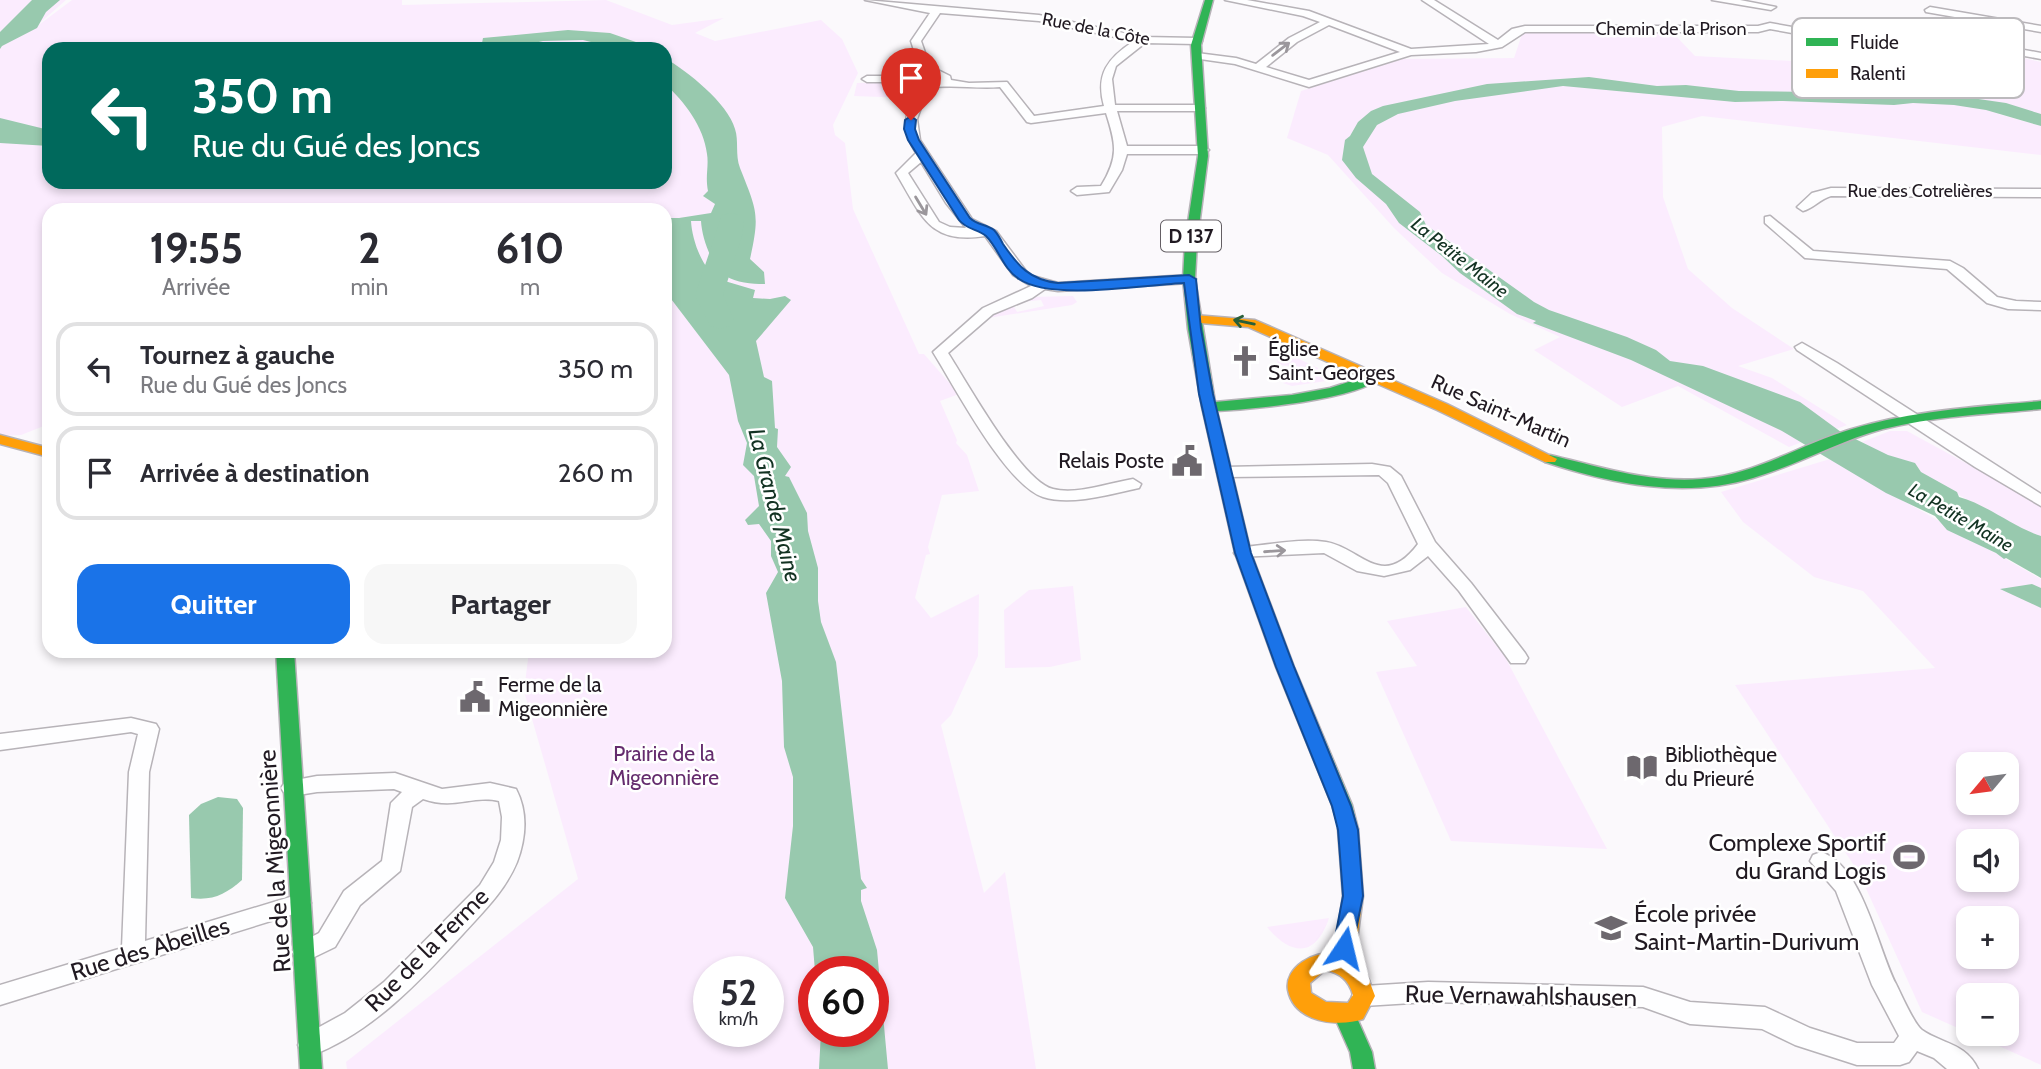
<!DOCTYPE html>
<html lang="fr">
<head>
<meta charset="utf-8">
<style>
  :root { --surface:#fff; --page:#f7f7f7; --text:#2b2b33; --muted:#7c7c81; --line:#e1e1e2; --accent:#1a73e8 }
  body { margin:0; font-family:Cabin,sans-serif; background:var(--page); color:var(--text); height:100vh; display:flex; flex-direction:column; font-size:26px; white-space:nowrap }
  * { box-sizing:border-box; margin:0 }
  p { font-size:23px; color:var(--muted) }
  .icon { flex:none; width:38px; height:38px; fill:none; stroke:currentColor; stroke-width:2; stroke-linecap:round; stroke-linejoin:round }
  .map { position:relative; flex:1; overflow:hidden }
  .panel { position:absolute; left:42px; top:203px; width:630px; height:455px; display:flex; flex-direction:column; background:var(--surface); border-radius:21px; box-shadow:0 4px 10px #0003 }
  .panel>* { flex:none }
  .guide { position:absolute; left:42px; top:42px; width:630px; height:147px; border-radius:21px; box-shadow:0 4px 10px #0003; background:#00695c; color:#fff; overflow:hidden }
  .needle { width:46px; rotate:241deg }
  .buttons { position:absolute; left:1956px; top:752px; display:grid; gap:14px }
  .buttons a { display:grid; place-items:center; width:63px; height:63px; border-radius:14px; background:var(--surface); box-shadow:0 4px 10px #0003; font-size:35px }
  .speed { position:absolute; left:693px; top:956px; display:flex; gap:14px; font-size:35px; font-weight:700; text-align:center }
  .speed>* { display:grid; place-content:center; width:91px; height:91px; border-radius:50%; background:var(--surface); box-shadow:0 4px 10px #0003; line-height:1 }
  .speed small { font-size:18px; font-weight:400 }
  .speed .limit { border:10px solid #d22; background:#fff; color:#111 }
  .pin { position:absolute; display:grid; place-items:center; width:60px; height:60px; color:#fff; margin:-72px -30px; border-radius:50% 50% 50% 0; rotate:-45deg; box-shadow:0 0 7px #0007 }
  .pin .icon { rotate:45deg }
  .me { position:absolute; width:77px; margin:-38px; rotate:10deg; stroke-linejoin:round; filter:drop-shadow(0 0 5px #0008) }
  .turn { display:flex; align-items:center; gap:24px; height:147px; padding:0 35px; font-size:32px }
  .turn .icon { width:91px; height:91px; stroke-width:2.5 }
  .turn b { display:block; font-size:49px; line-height:60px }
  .eta { display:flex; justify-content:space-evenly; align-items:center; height:119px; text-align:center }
  .eta b { font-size:42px; font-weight:700; line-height:49px }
  .cta { display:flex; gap:14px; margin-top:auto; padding:14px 35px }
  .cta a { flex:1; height:80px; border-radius:21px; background:var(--accent); color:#fff; font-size:28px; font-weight:700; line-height:80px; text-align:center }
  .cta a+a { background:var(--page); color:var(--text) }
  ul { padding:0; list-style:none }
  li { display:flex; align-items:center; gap:21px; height:94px; margin:0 14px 10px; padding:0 21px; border:4px solid var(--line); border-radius:21px }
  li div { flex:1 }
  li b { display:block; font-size:26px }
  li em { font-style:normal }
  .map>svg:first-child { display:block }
  .green { fill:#fbecfe; fill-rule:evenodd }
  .water { fill:#98c9ae }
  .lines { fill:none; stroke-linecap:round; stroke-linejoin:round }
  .river { fill:#98c9ae; fill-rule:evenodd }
  .street-casing { stroke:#b7b3b8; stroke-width:3 }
  .fast-casing { stroke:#b7b3b8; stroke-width:3 }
  .slow-casing { stroke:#b7b3b8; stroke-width:3 }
  .street { fill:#fefeff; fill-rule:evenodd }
  .fast { fill:#30b455; fill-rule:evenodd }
  .slow { fill:#ff9f0a; fill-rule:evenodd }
  .oneway { stroke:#9b979c }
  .oneway2 { stroke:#285f39 }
  .route { fill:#1a73e8; stroke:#114b97; stroke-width:2 }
  .labels { text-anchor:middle; stroke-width:5; stroke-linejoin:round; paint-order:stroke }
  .far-street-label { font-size:18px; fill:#211a22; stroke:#fff }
  .shield { fill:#fff; stroke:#645f64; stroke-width:2 }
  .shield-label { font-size:19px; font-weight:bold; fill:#211a22 }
  .far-water-label { font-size:19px; font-style:italic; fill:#123222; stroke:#fff }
  .poi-label { font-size:21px; fill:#211a22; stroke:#fff; text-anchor:start }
  .street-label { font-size:21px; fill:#211a22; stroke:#fff }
  .park-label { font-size:21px; fill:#652c6e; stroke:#fff }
  .water-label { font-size:23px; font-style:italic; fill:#123222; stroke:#fff }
  .near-poi-label { font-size:24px; fill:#211a22; stroke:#fff; text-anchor:end }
  .near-street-label { font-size:24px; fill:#211a22; stroke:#fff }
  .key { fill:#fff; stroke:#bcbabd; stroke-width:2 }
  .key-label { font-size:19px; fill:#211a22 }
</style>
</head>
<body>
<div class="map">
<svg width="2041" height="1069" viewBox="0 0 2041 1069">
  <rect width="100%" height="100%" fill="#fbf9fc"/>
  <!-- green -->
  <g class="green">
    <path d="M0 0H66L32 30 72 0H402V5L606 0 672 25 724 18 695 33 715 41 821 20 842 39 858 73 833 125 835 135 845 143 853 209 919 354H924L959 394 940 401 957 440 956 443 967 455 979 491 942 495 928 547 930 554 926 555 915 598 931 618 979 594 978 656 951 715 941 725 984 893 1005 872 1036 1069H347L346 1062 578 879 524 691 529 651H665V210H49V424L21 435 0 436ZM49 49H665V182H49ZM709 971H768V1031H709ZM814 971H873V1031H814Z"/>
    <path d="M1526 31 1673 33 1695 56 1946 69 1948 66 1987 73 1978 58 1997 52 2041 62V121L1995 113 2041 126V155L1702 116 1662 127 1663 197 1688 269 1732 308 1794 349 1738 366 1772 378 1847 425 1789 447 1678 386 1622 407 1534 350 1560 337 1510 314 1442 273 1394 228 1328 155 1287 138 1301 91 1403 59 1514 58 1522 34Z"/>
    <path d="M900 82 910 84 913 89 909 98 854 96 857 83Z"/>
    <path d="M1073 296 1077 302 1072 305 988 318 1013 305 1017 312 1044 306 1041 300 1020 302 1031 297Z"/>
    <path d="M1276 348 1318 368 1317 374 1323 376 1326 381 1292 386 1283 383 1282 377 1296 378 1294 366 1278 365Z"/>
    <path d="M1890 431H1907L2041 504V540L1862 442Z"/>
    <path d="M1830 459 2041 579V1065L1972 1034H2007V996H1969V1033L1922 1012 1859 873 1735 685 1935 668 1863 591 1814 577 1743 522 1721 492ZM1969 765H2007V803H1969ZM1969 842H2007V880H1969ZM1969 919H2007V957H1969Z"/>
    <path d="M1073 586 1081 660 1050 667 1005 668 1004 610 1029 590Z"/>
    <path d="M1466 607 1505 657 1607 849 1451 841 1376 672 1417 666 1387 621Z"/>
    <path d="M1329 918C1316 957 1292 957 1267 927Z"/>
  </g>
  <!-- water -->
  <g class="water">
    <path d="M32 0H60L46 12 37 28 2 46 0 49V32Z"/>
    <path d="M568 30 610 33 656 49H619L583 40 543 41 509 49H457L482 43 483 38Z"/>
    <path d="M665 58C687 71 728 103 735 129 739 141 735 155 740 168 757 211 760 214 750 259L764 272 765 284C753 284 736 283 726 276 711 265 702 238 701 221H691C692 240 702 268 718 279L755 290 753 298 770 299 785 296 791 300 756 341 764 377 772 381 775 428 778 429 777 447 791 467 785 476 789 477 807 513 808 531 818 568V601L821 622 836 662 861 879 867 888 861 890V901L877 950 888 1069H819L821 1031H873V971H815L813 947 785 898 793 826V777L784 747 782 681 766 593 778 572 771 556V541L759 524 748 525 745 520 759 506 754 476 743 465 747 443 738 421 729 375 665 291 667 243 665 218H679L711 213 715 204 703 196 708 191C705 176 709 166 707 154 704 127 684 101 665 84Z"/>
    <path d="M1589 77 1657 86 1686 85 1739 91 1944 94 2006 103 2041 114V126L1986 110 1954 105 1913 103 1894 105 1783 101 1735 102 1563 86 1455 101 1398 114 1377 125 1363 147 1372 174 1420 212 1426 225 1534 302 1549 310 1627 337 1656 350 1670 361 1703 366 1800 402 1841 432 1888 455 1915 463 1921 472 1957 492 1959 497C1988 505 2013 527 2041 536V578L2006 558 2004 559 1996 553 1947 530 1935 516 1886 493 1782 431 1631 360 1533 323 1536 321 1517 314 1460 273 1442 256 1399 223 1386 204 1356 178 1342 160 1345 140 1350 136 1358 122 1371 111 1383 106 1487 84Z"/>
    <path d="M0 118 49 130V146L0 143Z"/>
    <path d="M2032 584 2041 588V608L2000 589Z"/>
    <path d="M218 797 237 799 243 808 242 880C226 894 213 901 191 898L189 815 201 804Z"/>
  </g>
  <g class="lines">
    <!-- river -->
    <path class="river" d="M731 213 740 215 744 221 742 236 723 295 734 320 730 326 720 329 710 326 695 295 722 215Z"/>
    <defs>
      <g id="street">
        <path d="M865 0 1039 15 1143 37 1197 38 1202 41 1197 44 1145 43 1116 66 1112 79 1115 105H1199L1205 108 1199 111H1117L1127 146H1203L1209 150 1203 154H1127L1122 170 1109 192 1077 195 1071 191 1077 187 1101 186C1119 157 1116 144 1106 113L1031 123 1027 122 1000 87C975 89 951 84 928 88L917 119 920 140 972 219 996 231 1029 275 1058 283 1189 275 1196 279 1189 283 1058 291 1045 289 1032 298 993 314 948 353C967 382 1021 481 1053 489 1077 495 1109 483 1133 479L1141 484 1139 488C1111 494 1071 506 1043 497 1005 484 955 387 933 352L983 308 1031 286 1013 275 985 236C928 245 921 214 896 173L916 153C899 125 906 115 917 87L908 82H867L862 79 867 76H909L921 72 911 41 930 13ZM940 13 1039 21 1134 41C1108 58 1095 74 1104 106L1034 116 1007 82 969 83 951 80 950 76 940 71 931 70 921 41ZM934 76 940 79 919 80V79ZM921 162 946 203 966 228 950 227 939 222 908 173Z"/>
        <path d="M1225 0H1247L1309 11 1411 49 1489 44 1422 0H1434L1498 40 1512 29 1525 26H1758L1770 23 1792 27 1910 29 2041 53V59L1910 35 1792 33 1770 29 1758 32H1525L1502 47 1476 52 1411 55 1309 87 1235 64 1193 58V54L1197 53 1236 58 1256 64 1289 38 1320 22 1303 16ZM1329 25 1400 52 1309 80 1266 67 1297 42Z"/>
        <path d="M1712 0H1740L1776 7 1771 10Z"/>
        <path d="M1930 7 2041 26V32L1926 12 1925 10Z"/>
        <path d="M1831 188 2041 189V197L1831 196C1820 199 1814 208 1803 211L1797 207 1812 193Z"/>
        <path d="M1770 216 1813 251 1950 261 1963 268 1997 297 2016 301 2041 302V310L2008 309 1987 303 1947 269 1805 258 1765 223V217Z"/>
        <path d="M1802 343 1837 363 2041 494V506L1975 467 1797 350 1795 347Z"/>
        <path d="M1372 464 1390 467 1401 476 1435 542 1471 583 1525 653 1528 658 1525 663H1511L1459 591 1428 556 1410 570 1384 576 1357 571 1324 553 1237 557 1234 553 1237 549 1243 547C1269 545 1299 538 1326 542 1360 547 1382 592 1418 544L1388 483 1379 475 1225 477 1217 472 1225 467Z"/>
        <path d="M131 718 156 724 159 729 149 772 145 941 300 894 308 896 311 903 308 910 300 912 0 1005V985L122 948 129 772 138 734 131 732 0 750V734Z"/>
        <path d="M395 773 442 789 490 783 516 789C528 812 526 838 517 862 505 891 484 911 463 934 420 981 372 1033 310 1056L301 1053 298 1045 301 1037 345 1013 384 982 480 885 494 862 501 840 502 817 499 801C472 795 455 810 423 799L412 807 400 871 360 905 335 947 304 962 296 959 292 952 296 945 319 933 344 891 382 861 391 803 402 792 394 789 317 792 292 796 285 794 281 788 285 782 317 776Z"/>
        <path d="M1821 852C1863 866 1877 947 1896 984 1901 994 1914 1024 1922 1030 1942 1044 1966 1043 1978 1069H1947L1934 1058 1917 1051 1909 1062 1900 1065H1857L1795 1045 1762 1029 1690 1024 1643 1007 1428 1002 1364 1006 1355 1003 1352 996 1355 989 1364 986 1428 982 1643 987 1690 1002 1765 1007 1810 1028 1857 1043H1894L1899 1036 1872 985 1836 891 1810 861 1813 855Z"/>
      </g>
      <g id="fast">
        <path d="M1205 0H1213L1201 45 1208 156 1197 242 1195 279 1215 402 1292 395 1330 388 1373 374 1380 378C1356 400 1252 409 1217 411L1251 553 1294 667 1352 805 1358 829 1355 834 1348 837 1341 834 1332 805 1276 667 1235 553 1202 407 1188 329 1183 279 1185 242 1198 156 1191 45Z"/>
        <path d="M2041 401V409C1988 414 1934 416 1883 429 1838 441 1798 465 1753 478 1684 499 1612 484 1545 462L1543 459 1550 455C1601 467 1648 483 1701 479 1755 475 1801 444 1852 429 1914 410 1977 407 2041 401Z"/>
        <path d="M276 651H294L322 1069H300Z"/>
        <path d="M1345 1006 1353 1009 1372 1052 1375 1069H1353L1350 1052 1334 1016 1337 1009Z"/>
      </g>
      <g id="slow">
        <path d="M1194 315 1255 320 1447 404 1557 459 1555 462H1545L1437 410 1248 327 1189 322V316Z"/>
        <path d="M0 435 49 448V457L0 444Z"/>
        <path d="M1348 821 1355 824 1358 829 1363 896 1354 962 1367 975 1375 996 1363 1019C1338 1028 1294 1022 1288 990 1284 967 1315 950 1334 954L1343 896 1338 829 1341 824ZM1325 970C1340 973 1349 980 1353 995L1348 1003 1326 1002 1311 993 1310 983Z"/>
      </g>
    </defs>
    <!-- street casing -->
    <use href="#street" class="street-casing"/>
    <!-- fast casing -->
    <use href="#fast" class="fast-casing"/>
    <!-- slow casing -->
    <use href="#slow" class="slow-casing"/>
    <!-- street -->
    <use href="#street" class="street"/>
    <!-- fast -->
    <use href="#fast" class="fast"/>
    <!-- slow -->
    <use href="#slow" class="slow"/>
  </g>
  <!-- one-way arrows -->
  <defs><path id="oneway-shaft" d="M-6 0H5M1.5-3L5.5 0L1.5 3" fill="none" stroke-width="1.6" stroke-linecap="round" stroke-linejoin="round" transform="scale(1.75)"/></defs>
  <g class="oneway">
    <use href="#oneway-shaft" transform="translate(1281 49) rotate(-37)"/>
    <use href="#oneway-shaft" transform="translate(921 206) rotate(59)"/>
    <use href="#oneway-shaft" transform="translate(1275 551) rotate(-4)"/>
  </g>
  <use class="oneway2" href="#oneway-shaft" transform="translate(1244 322) rotate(-168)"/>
  <!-- route -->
  <path class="route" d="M911 116 916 120 915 129 919 140 970 218C977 225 986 224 994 230 997 233 1001 240 1003 244 1018 266 1030 280 1058 283L1189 275 1196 279 1201 329 1213 394 1251 553 1294 667 1351 806 1358 830 1363 896 1351 954 1344 957 1336 954 1333 948 1343 896 1338 830 1332 806 1276 667 1235 553 1199 394 1184 283C1143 285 1051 301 1019 279 1003 269 999 249 986 236 978 229 967 230 959 220L908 140 904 129 905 120Z"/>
  <!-- icons -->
  <defs>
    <symbol id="church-bare" viewBox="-9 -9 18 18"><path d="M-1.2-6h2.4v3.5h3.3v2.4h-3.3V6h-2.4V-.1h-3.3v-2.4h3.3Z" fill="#6d686e" stroke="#fff" stroke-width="2.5" paint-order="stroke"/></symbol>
    <symbol id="civic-bare" viewBox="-9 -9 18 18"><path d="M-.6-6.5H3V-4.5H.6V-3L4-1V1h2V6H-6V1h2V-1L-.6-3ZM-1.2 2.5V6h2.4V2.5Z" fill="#6d686e" stroke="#fff" stroke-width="2.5" paint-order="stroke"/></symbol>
    <symbol id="library-bare" viewBox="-9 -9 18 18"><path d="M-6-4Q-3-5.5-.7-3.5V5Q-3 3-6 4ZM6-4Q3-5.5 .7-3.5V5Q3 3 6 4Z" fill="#6d686e" stroke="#fff" stroke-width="2.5" paint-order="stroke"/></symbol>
    <symbol id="stadium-bare" viewBox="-9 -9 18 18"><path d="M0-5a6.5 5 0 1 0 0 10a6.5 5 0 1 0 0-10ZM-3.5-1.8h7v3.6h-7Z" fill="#6d686e" stroke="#fff" stroke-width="2.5" paint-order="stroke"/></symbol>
    <symbol id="school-bare" viewBox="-9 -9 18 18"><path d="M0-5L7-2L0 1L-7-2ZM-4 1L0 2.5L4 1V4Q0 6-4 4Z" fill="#6d686e" stroke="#fff" stroke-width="2.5" paint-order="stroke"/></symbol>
  </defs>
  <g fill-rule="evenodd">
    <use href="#church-bare" x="1223" y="339" width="44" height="44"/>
    <use href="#civic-bare" x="1165" y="439" width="44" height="44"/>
    <use href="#civic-bare" x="453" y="675" width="44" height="44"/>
    <use href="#library-bare" x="1620" y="745" width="44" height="44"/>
    <use href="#stadium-bare" x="1887" y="835" width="44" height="44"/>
    <use href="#school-bare" x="1589" y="906" width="44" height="44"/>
  </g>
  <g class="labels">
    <!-- far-street labels -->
    <g class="far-street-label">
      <text transform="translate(1096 29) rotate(11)" y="6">Rue de la Côte</text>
      <text x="1671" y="35">Chemin de la Prison</text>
      <text x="1920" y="197">Rue des Cotrelières</text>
    </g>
    <!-- shield labels -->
    <rect class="shield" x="1161" y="220.5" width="60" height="31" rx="5"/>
    <g class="shield-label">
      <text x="1191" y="243">D 137</text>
    </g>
    <!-- far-water labels -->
    <g class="far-water-label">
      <text transform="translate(1460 257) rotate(38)" y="7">La Petite Maine</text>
      <text transform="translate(1961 517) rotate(30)" y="7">La Petite Maine</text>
    </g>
    <!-- poi labels -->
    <g class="poi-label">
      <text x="1268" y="356">Église<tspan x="1268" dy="24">Saint-Georges</tspan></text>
      <text x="1164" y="468" text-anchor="end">Relais Poste</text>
      <text x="498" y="692">Ferme de la<tspan x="498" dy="24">Migeonnière</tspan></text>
      <text x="1665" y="762">Bibliothèque<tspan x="1665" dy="24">du Prieuré</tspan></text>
    </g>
    <!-- street labels -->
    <g class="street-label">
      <text transform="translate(1501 411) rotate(24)" y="7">Rue Saint-Martin</text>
    </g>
    <!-- park labels -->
    <g class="park-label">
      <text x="664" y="761">Prairie de la<tspan x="664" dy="24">Migeonnière</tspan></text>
    </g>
    <!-- water labels -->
    <g class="water-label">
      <text transform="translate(775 505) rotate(76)" y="8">La Grande Maine</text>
    </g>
    <!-- near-poi labels -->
    <g class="near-poi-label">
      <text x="1886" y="851">Complexe Sportif<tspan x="1886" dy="28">du Grand Logis</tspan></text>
      <text x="1634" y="922" text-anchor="start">École privée<tspan x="1634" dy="28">Saint-Martin-Durivum</tspan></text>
    </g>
    <!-- near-street labels -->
    <g class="near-street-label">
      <text transform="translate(275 861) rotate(-94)" y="8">Rue de la Migeonnière</text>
      <text transform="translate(150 949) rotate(-17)" y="8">Rue des Abeilles</text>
      <text transform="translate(427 950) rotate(-45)" y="8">Rue de la Ferme</text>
      <text transform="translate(1521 996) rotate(1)" y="8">Rue Vernawahlshausen</text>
    </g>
  </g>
  <!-- legend -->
  <rect x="1792" y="18" width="232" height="80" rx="10" class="key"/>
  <rect x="1806" y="38" width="32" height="8" fill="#30b455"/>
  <rect x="1806" y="69" width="32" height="9" fill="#ff9f0a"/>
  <g class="key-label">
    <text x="1850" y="49">Fluide</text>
    <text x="1850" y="80">Ralenti</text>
  </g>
</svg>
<div class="buttons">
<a><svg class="needle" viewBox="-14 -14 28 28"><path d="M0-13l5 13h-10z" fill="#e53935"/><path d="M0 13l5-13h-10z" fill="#7c7c81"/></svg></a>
<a><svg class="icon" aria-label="sound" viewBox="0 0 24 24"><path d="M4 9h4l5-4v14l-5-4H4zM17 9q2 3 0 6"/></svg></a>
<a>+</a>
<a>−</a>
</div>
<div class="speed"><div>52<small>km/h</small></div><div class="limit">60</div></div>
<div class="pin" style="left:911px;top:120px;background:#d93025"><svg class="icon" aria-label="arrive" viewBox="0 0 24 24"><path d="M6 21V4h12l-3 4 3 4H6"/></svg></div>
<svg class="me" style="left:1344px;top:948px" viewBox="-20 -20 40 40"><path d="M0-17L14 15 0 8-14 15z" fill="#1a73e8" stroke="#fff" stroke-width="4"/></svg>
<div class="guide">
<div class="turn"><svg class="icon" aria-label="left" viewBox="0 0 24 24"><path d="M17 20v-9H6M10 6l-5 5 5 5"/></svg><div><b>350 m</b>Rue du Gué des Joncs</div></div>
</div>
<section class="panel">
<div class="eta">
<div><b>19:55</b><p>Arrivée</p></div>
<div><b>2</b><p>min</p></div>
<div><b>610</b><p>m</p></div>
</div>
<ul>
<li><svg class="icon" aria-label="left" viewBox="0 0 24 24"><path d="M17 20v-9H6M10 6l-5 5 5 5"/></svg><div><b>Tournez à gauche</b><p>Rue du Gué des Joncs</p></div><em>350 m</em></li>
<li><svg class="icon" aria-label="arrive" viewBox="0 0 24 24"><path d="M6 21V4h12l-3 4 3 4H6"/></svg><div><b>Arrivée à destination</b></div><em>260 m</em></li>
</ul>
<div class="cta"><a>Quitter</a><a>Partager</a></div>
</section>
</div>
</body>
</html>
